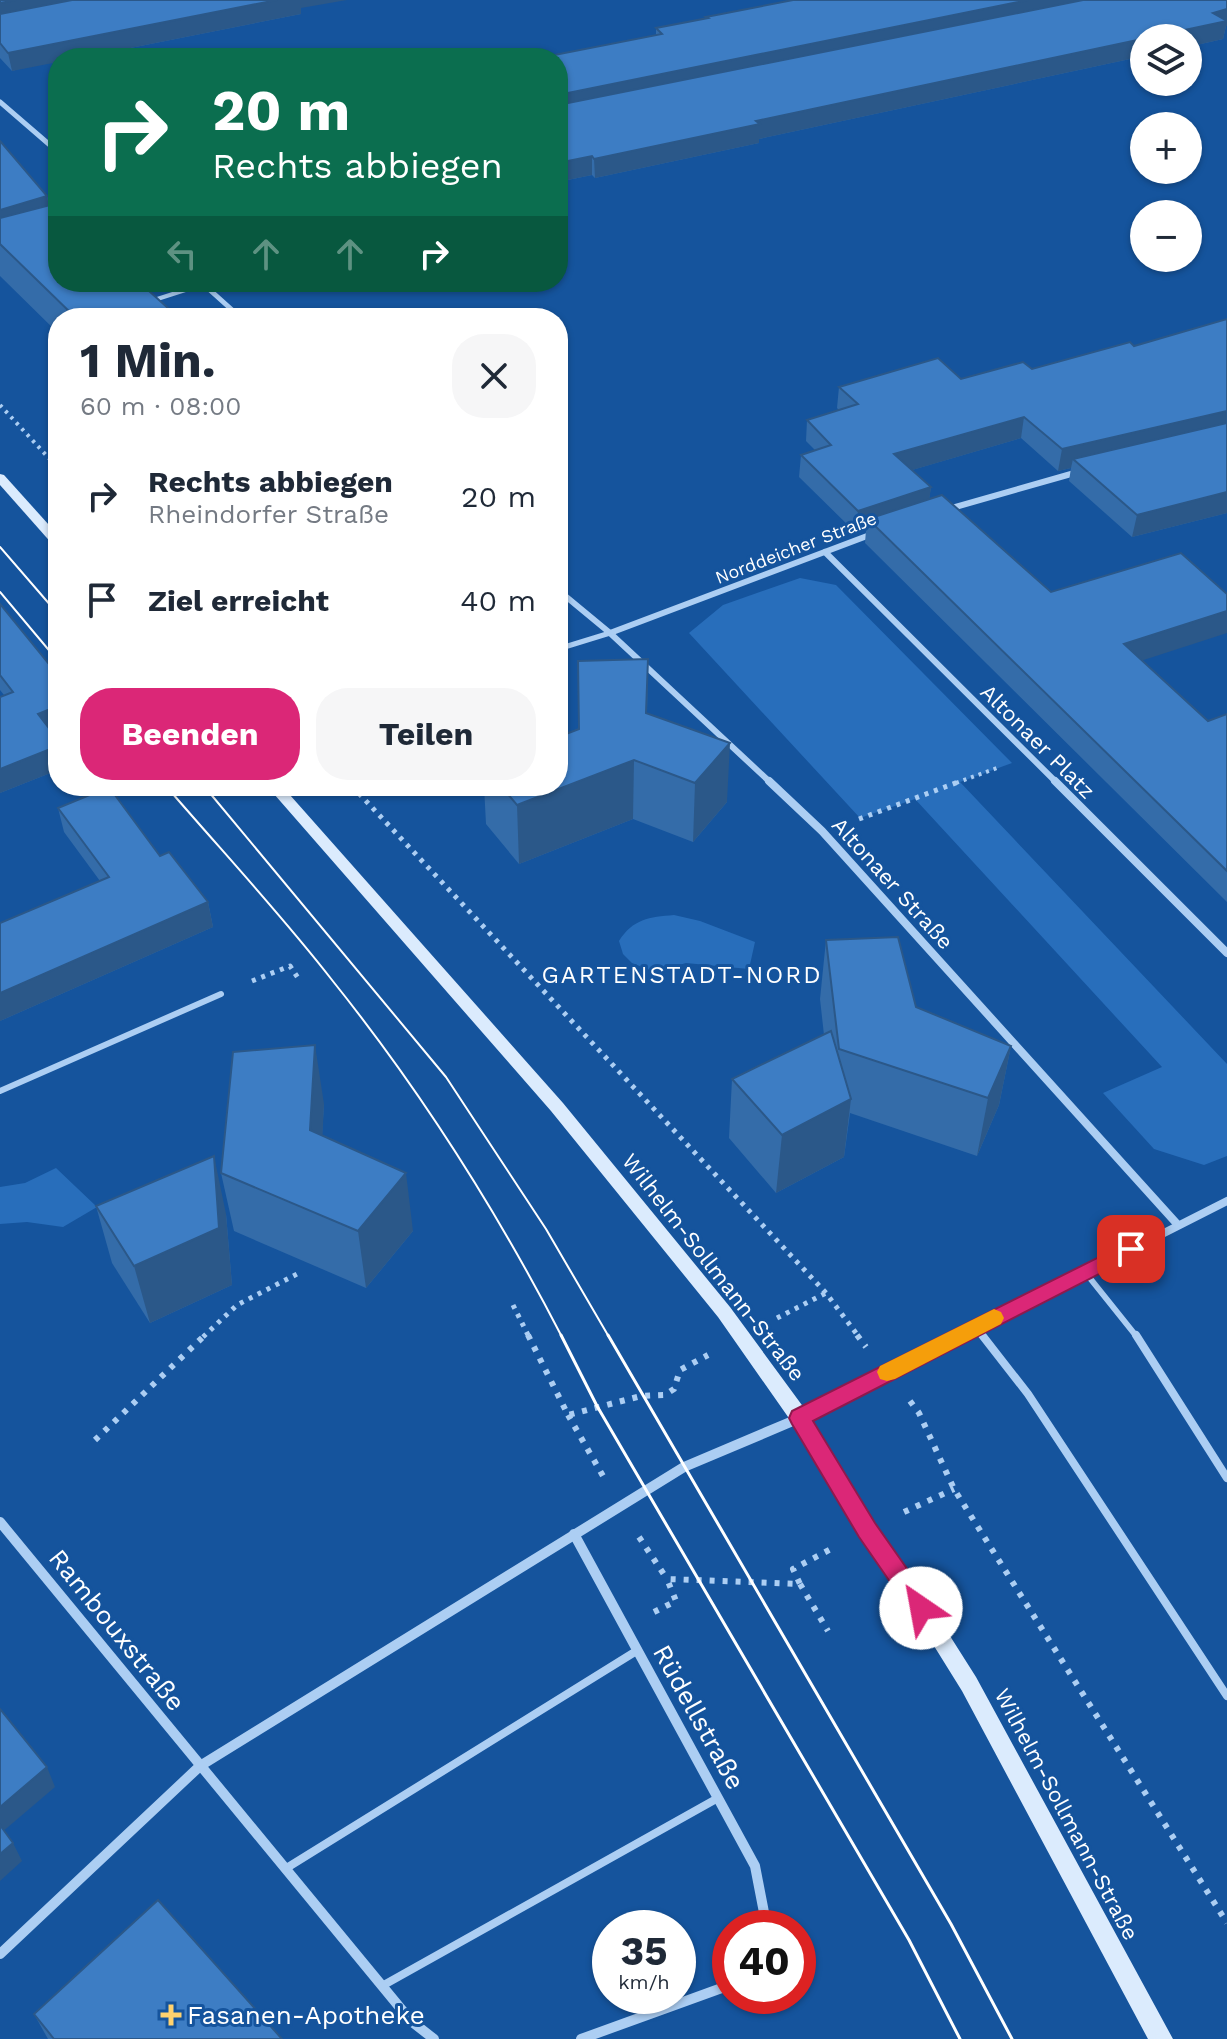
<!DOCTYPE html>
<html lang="de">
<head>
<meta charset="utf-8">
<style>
  :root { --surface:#fff; --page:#f6f6f7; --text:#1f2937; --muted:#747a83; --accent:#db2777 }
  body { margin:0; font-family:"Work Sans",sans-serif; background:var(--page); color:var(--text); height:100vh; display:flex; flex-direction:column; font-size:30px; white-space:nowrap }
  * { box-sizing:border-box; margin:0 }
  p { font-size:26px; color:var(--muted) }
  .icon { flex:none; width:44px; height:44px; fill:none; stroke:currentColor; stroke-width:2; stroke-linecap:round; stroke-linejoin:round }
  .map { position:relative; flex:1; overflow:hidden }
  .details { position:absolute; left:48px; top:308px; width:520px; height:488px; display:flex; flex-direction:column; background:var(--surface); border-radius:32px; box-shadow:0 2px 6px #0004 }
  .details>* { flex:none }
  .guide { position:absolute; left:48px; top:48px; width:520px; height:244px; border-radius:32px; box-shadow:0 2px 6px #0004; background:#0b6e4f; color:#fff; overflow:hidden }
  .tools { position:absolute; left:1130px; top:24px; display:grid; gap:16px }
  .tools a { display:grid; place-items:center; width:72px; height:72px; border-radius:50%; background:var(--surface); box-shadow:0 2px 6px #0004; font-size:40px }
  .speed { position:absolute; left:592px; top:1910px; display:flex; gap:16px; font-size:40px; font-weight:700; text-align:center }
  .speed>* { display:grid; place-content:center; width:104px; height:104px; border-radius:50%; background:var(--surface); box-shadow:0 2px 6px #0004; line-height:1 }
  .speed small { font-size:20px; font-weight:400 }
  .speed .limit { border:12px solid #d22; background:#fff; color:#111 }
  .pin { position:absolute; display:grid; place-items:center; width:68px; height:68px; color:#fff; margin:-34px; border-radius:16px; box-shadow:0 4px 12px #0006 }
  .me { position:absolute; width:88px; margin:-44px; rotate:327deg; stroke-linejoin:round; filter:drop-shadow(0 0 6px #0008) }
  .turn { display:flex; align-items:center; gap:28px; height:168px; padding:0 32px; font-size:36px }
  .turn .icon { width:104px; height:104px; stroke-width:2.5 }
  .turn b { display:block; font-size:56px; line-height:68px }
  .lanes { display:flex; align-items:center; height:76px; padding:0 32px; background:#0003; justify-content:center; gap:40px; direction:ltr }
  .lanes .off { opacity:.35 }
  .round { display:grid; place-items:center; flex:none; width:84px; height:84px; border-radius:32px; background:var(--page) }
  .headline { display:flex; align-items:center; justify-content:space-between; height:136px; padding:0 32px }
  h1 { font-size:48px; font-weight:700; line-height:60px }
  .button { display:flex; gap:16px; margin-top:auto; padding:16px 32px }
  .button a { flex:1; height:92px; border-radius:32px; background:var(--accent); color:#fff; font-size:32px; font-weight:700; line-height:92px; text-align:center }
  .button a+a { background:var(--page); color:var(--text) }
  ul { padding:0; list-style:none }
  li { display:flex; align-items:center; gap:24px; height:104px; padding:0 32px }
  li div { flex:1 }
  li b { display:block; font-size:30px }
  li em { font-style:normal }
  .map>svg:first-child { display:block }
  .green { fill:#286ebb }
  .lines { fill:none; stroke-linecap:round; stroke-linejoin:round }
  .path-far2 { stroke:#accef3; stroke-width:4; stroke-dasharray:3 5; stroke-linecap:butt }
  .path-far1 { stroke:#accef3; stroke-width:5; stroke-dasharray:4 6; stroke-linecap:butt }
  .path { stroke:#accef3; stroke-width:6; stroke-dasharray:5 8; stroke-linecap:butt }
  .lane-far3 { stroke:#accef3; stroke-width:4 }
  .lane-far2 { stroke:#accef3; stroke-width:5 }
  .lane-far1 { stroke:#accef3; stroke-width:6 }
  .lane { stroke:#accef3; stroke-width:8 }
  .street-far3 { stroke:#accef3; stroke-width:5 }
  .street-far2 { stroke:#accef3; stroke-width:6 }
  .street-far1 { stroke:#accef3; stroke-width:8 }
  .street { stroke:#accef3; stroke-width:10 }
  .secondary { fill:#dbebfd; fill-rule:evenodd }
  .tram-far1 { stroke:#fff; stroke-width:2 }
  .tram { stroke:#fff; stroke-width:3 }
  .wall { fill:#346ca9 }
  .shaded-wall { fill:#2b5889 }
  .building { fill:#3d7dc4; stroke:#2b5889; stroke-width:2 }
  .route { fill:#db2777; stroke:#8e194d; stroke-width:2 }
  .slow { fill:#f59e0b }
  .poi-dot { fill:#ffd26e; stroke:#15549d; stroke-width:3 }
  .labels { text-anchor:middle; stroke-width:6; stroke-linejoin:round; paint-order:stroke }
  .far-street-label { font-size:18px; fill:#fff; stroke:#15549d }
  .street-label { font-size:22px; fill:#fff; stroke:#15549d }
  .neighbourhood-label { font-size:24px; letter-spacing:2px; fill:#fff; stroke:#15549d }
  .near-street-label { font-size:26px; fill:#fff; stroke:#15549d }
  .near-poi-label { font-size:26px; fill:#fff; stroke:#15549d; text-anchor:start }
</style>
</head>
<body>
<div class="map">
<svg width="1227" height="2039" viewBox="0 0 1227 2039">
  <rect width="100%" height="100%" fill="#15549d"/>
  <!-- green -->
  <g class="green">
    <path d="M800 578 836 585 1012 763 960 782 1227 1064V1156L1204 1165 1154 1149 1103 1093 1162 1067 915 799 860 818 689 633 723 605Z"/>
    <path d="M674 915 700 921 755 942 749 969 686 963 655 972 632 963 623 954 619 941C633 919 649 917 674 915Z"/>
    <path d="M56 1168 97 1207 63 1227 27 1222 0 1224V1187L25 1183Z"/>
  </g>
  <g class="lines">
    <!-- path-far2 -->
    <g class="path-far2">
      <path d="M0 405 58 468"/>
      <path d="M956 783 997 768"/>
    </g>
    <!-- path-far1 -->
    <g class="path-far1">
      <path d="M352 786 826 1293 859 1337"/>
      <path d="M859 819 961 781"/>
      <path d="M252 981 290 966 300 981"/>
      <path d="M513 1305 529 1337"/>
      <path d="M777 1318 826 1293"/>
      <path d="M203 1337 237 1305 299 1273"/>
    </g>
    <!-- path -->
    <g class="path">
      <path d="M528 1335 568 1415 641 1396 665 1395 674 1389 680 1370 708 1355"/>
      <path d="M857 1335 866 1347"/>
      <path d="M910 1401 919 1413 954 1489 1227 1923"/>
      <path d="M568 1415 603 1476"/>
      <path d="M95 1440 205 1335"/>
      <path d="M904 1512 954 1489"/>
      <path d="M639 1537 667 1579"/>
      <path d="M800 1584 828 1631"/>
      <path d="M654 1612 676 1601 667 1579 800 1584 793 1569 831 1549"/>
    </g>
    <!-- lane-far3 -->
    <path class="lane-far3" d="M151 301 204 284"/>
    <!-- lane-far2 -->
    <path class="lane-far2" d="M558 649 610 633"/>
    <!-- lane-far1 -->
    <g class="lane-far1">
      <path d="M0 1091 221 994"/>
      <path d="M1085 1272 1137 1337"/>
      <path d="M975 1327 983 1337"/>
    </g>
    <!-- lane -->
    <g class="lane">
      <path d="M982 1335 1028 1394 1227 1696"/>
      <path d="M1136 1335 1227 1478"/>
      <path d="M285 1869 638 1650"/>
      <path d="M382 1986 718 1798"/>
    </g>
    <!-- street-far3 -->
    <g class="street-far3">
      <path d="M0 102 58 152"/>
      <path d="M201 282 241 318"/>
    </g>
    <!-- street-far2 -->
    <g class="street-far2">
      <path d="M945 510 1078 472"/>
      <path d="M825 552 1057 783"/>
      <path d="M558 590 610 633 771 783"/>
      <path d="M610 633 875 533"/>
    </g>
    <!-- street-far1 -->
    <g class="street-far1">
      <path d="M769 781 822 831 1178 1225"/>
      <path d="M1055 781 1227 953"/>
      <path d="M959 1337 1227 1201"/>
    </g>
    <!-- street -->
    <g class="street">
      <path d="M0 1522 411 2021 434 2039"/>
      <path d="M574 1534 755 1866 767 1928"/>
      <path d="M0 1954 200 1766 684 1467 800 1418 963 1335"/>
      <path d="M581 2039 730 1985"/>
    </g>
    <!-- secondary -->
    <g class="secondary">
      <path d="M0 474 4 475 58 535V547L54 546 0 485Z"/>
      <path d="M267 786H282L563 1103 730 1307 807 1412 874 1524 912 1576 976 1677 1173 2039H1148L962 1691 898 1588 860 1536 793 1424 718 1317 551 1111Z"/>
    </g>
    <!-- tram-far1 -->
    <g class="tram-far1">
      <path d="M0 547 58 614"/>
      <path d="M0 592 58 661"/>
      <path d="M166 786C221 850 280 913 332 980 421 1091 497 1211 562 1337"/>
      <path d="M204 786 446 1077 546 1229 609 1337"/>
    </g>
    <!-- tram -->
    <g class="tram">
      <path d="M561 1335 597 1406 909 1940 960 2039"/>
      <path d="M608 1335 951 1924 1012 2039"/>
    </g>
  </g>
  <!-- wall -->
  <g class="wall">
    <path d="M0 0 301 8V14L80 58H58L12 71 0 58Z"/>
    <path d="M1227 0V26H1226L1223 39 1188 47V38H1144V56L759 139V143L595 178 592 175 558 182 656 35V28L706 19V17Z"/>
    <path d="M0 141 47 196 49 205 179 318H58V333L0 276Z"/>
    <path d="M1227 319V513L1132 537 1069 481 1071 468 1058 471 1021 438 912 470 931 487 929 499 1142 660 1208 721 1227 714V902L865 543 866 530 856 533 799 477 801 455 815 450 806 441 807 420 839 410 837 408 839 387 961 379 1032 369 1134 346Z"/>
    <path d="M0 604 52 733 58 740V770L0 793 4 695 0 690Z"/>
    <path d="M648 659 647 713 727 802 693 842 633 819 519 864 486 824 484 786H558L579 729Z"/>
    <path d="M58 808 160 856 208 902 213 927 0 1021V923L100 881 64 832Z"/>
    <path d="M826 940 916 1007 1011 1046 999 1105 977 1156 850 1113 844 1157 776 1193 729 1138 732 1079 824 1035 820 999Z"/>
    <path d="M324 1104 322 1135 413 1231 366 1288 234 1231 221 1173Z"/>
    <path d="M96 1206 226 1214 232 1285 150 1323 112 1263Z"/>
    <path d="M34 2014 282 2039H48Z"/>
  </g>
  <!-- shaded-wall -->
  <g class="shaded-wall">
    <path d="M16 0H110L0 22V3Z"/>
    <path d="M277 0H347L301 8V14L80 58H58V62L12 71 8 53Z"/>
    <path d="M1028 0H1113L558 113V95Z"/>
    <path d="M1227 9V26H1226L1223 39 1188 47V38H1147L1213 13Z"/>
    <path d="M1144 39V56L759 139V143L595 178 594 159 756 121Z"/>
    <path d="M592 156V175L558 182V163Z"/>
    <path d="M47 196 55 236 0 244V210Z"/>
    <path d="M1227 411V431L1073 459 1071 468 1058 471 1062 449Z"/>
    <path d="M1024 417 1021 438 892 476 894 454Z"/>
    <path d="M931 487 928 509 868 519 866 530 856 533 858 511Z"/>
    <path d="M1227 492V513L1132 537 1137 515Z"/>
    <path d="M1227 611V633L1119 668 1124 644Z"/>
    <path d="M58 706V730L43 736 38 714Z"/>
    <path d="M730 743 727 802 693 842 695 783Z"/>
    <path d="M58 746V770L0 793V769Z"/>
    <path d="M634 760 633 819 519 864 517 805Z"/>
    <path d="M208 902 213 927 0 1021V993Z"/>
    <path d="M315 1045 324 1104 320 1188 310 1130Z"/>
    <path d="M1011 1046 999 1105 977 1156 988 1098Z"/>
    <path d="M851 1099 844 1157 776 1193 782 1135Z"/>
    <path d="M214 1156 226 1214 232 1285 150 1323 134 1266Z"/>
    <path d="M406 1173 413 1231 366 1288 358 1231Z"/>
    <path d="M47 1767 55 1787 1 1833 0 1831V1807Z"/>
    <path d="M13 1843 22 1861 0 1881V1854Z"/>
  </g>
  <!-- building -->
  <g class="building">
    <path d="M0 0H16L0 3Z"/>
    <path d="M72 0H277L8 53 0 43V14Z"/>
    <path d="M793 0H1028L558 95V58H539L662 34 656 28 708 18 706 17Z"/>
    <path d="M1083 0H1227V9L1213 13 1227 21 756 121 760 124 594 159 592 156 558 163V105Z"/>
    <path d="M0 141 47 196 0 210Z"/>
    <path d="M54 204 58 208V282H139L179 318H76L0 244V218Z"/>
    <path d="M1227 319V411L1062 449 1024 417 894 454 931 487 858 511 801 455 831 445 807 420 858 404 839 387 938 358 961 379 1023 362 1032 369 1130 342 1134 346Z"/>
    <path d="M1227 423V492L1137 515 1073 459Z"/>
    <path d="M942 495 1051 592 1181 553 1227 594V611L1124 644 1208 721 1227 714V871L868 519Z"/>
    <path d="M0 604 58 675V706L38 714 58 740V746L0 769V697L13 692 0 675Z"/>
    <path d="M648 659 646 713 730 743 695 783 634 760 517 805 501 786H558V737L579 729 578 661Z"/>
    <path d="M109 787 160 856 169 852 208 902 0 993V923L109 877 58 808Z"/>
    <path d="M898 937 916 1007 1011 1046 988 1098 839 1049 826 940Z"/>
    <path d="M831 1031 851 1099 782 1135 732 1079Z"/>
    <path d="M315 1045 310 1130 406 1173 358 1231 221 1173 233 1052Z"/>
    <path d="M214 1156 219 1228 134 1266 96 1206Z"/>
    <path d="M0 1709 47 1767 0 1807Z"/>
    <path d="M0 1825 13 1843 0 1854Z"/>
    <path d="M158 1900 282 2039H54L34 2014Z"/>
  </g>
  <!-- route -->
  <path class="route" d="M1131 1241 1138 1243 1141 1249 1138 1254 813 1421 875 1523 929 1600 932 1608 929 1615 921 1618 913 1615 859 1537 792 1424 789 1418 792 1411Z"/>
  <!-- slow -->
  <path class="slow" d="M994 1309 1001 1312 1004 1318 1001 1324 895 1379 887 1381 880 1379 877 1372 880 1366Z"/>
  <!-- markers -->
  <path class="poi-dot" d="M167 2003h8v8h8v8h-8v8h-8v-8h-8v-8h8z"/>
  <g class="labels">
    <!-- far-street labels -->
    <g class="far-street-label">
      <text transform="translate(796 548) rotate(-21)" y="6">Norddeicher Straße</text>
    </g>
    <!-- street labels -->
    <g class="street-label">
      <text transform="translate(1038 741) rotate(45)" y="8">Altonaer Platz</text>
      <text transform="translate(893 883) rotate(48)" y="8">Altonaer Straße</text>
      <text transform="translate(714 1267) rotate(52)" y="8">Wilhelm-Sollmann-Straße</text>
      <text transform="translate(1067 1814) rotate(62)" y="8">Wilhelm-Sollmann-Straße</text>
    </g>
    <!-- neighbourhood labels -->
    <g class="neighbourhood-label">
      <text x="682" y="983">GARTENSTADT-NORD</text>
    </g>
    <!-- near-street labels -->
    <g class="near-street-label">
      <text transform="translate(117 1630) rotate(51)" y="9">Rambouxstraße</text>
      <text transform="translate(699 1717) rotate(61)" y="9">Rüdellstraße</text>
    </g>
    <!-- near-poi labels -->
    <g class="near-poi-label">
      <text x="187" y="2024">Fasanen-Apotheke</text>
    </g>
  </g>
</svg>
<div class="tools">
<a><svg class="icon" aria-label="layers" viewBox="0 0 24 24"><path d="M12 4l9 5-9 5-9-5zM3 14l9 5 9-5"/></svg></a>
<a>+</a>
<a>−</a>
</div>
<div class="speed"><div>35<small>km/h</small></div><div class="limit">40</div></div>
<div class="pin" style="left:1131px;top:1249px;background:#d93025"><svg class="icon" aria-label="arrive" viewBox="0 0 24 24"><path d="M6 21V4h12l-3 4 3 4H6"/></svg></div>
<svg class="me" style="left:921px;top:1608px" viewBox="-20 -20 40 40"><circle r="19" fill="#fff"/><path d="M0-13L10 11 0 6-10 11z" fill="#db2777"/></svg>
<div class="guide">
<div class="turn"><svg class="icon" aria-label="right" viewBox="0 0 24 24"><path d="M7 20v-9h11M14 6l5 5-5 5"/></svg><div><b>20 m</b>Rechts abbiegen</div></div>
<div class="lanes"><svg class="icon off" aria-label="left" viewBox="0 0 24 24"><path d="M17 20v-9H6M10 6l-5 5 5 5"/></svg><svg class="icon off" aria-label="ahead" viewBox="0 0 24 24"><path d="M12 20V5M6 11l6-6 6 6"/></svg><svg class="icon off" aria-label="ahead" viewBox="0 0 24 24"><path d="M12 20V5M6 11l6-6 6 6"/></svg><svg class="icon" aria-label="right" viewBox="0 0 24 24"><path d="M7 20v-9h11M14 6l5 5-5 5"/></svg></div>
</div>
<section class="details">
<div class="headline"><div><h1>1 Min.</h1><p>60 m · 08:00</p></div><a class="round"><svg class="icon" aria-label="close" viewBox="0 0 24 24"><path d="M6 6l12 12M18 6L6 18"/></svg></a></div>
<ul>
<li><svg class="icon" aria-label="right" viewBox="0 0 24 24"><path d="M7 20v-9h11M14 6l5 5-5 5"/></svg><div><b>Rechts abbiegen</b><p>Rheindorfer Straße</p></div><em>20 m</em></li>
<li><svg class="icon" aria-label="arrive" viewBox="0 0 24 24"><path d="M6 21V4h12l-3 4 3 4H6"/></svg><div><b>Ziel erreicht</b></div><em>40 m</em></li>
</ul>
<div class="button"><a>Beenden</a><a>Teilen</a></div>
</section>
</div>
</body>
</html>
